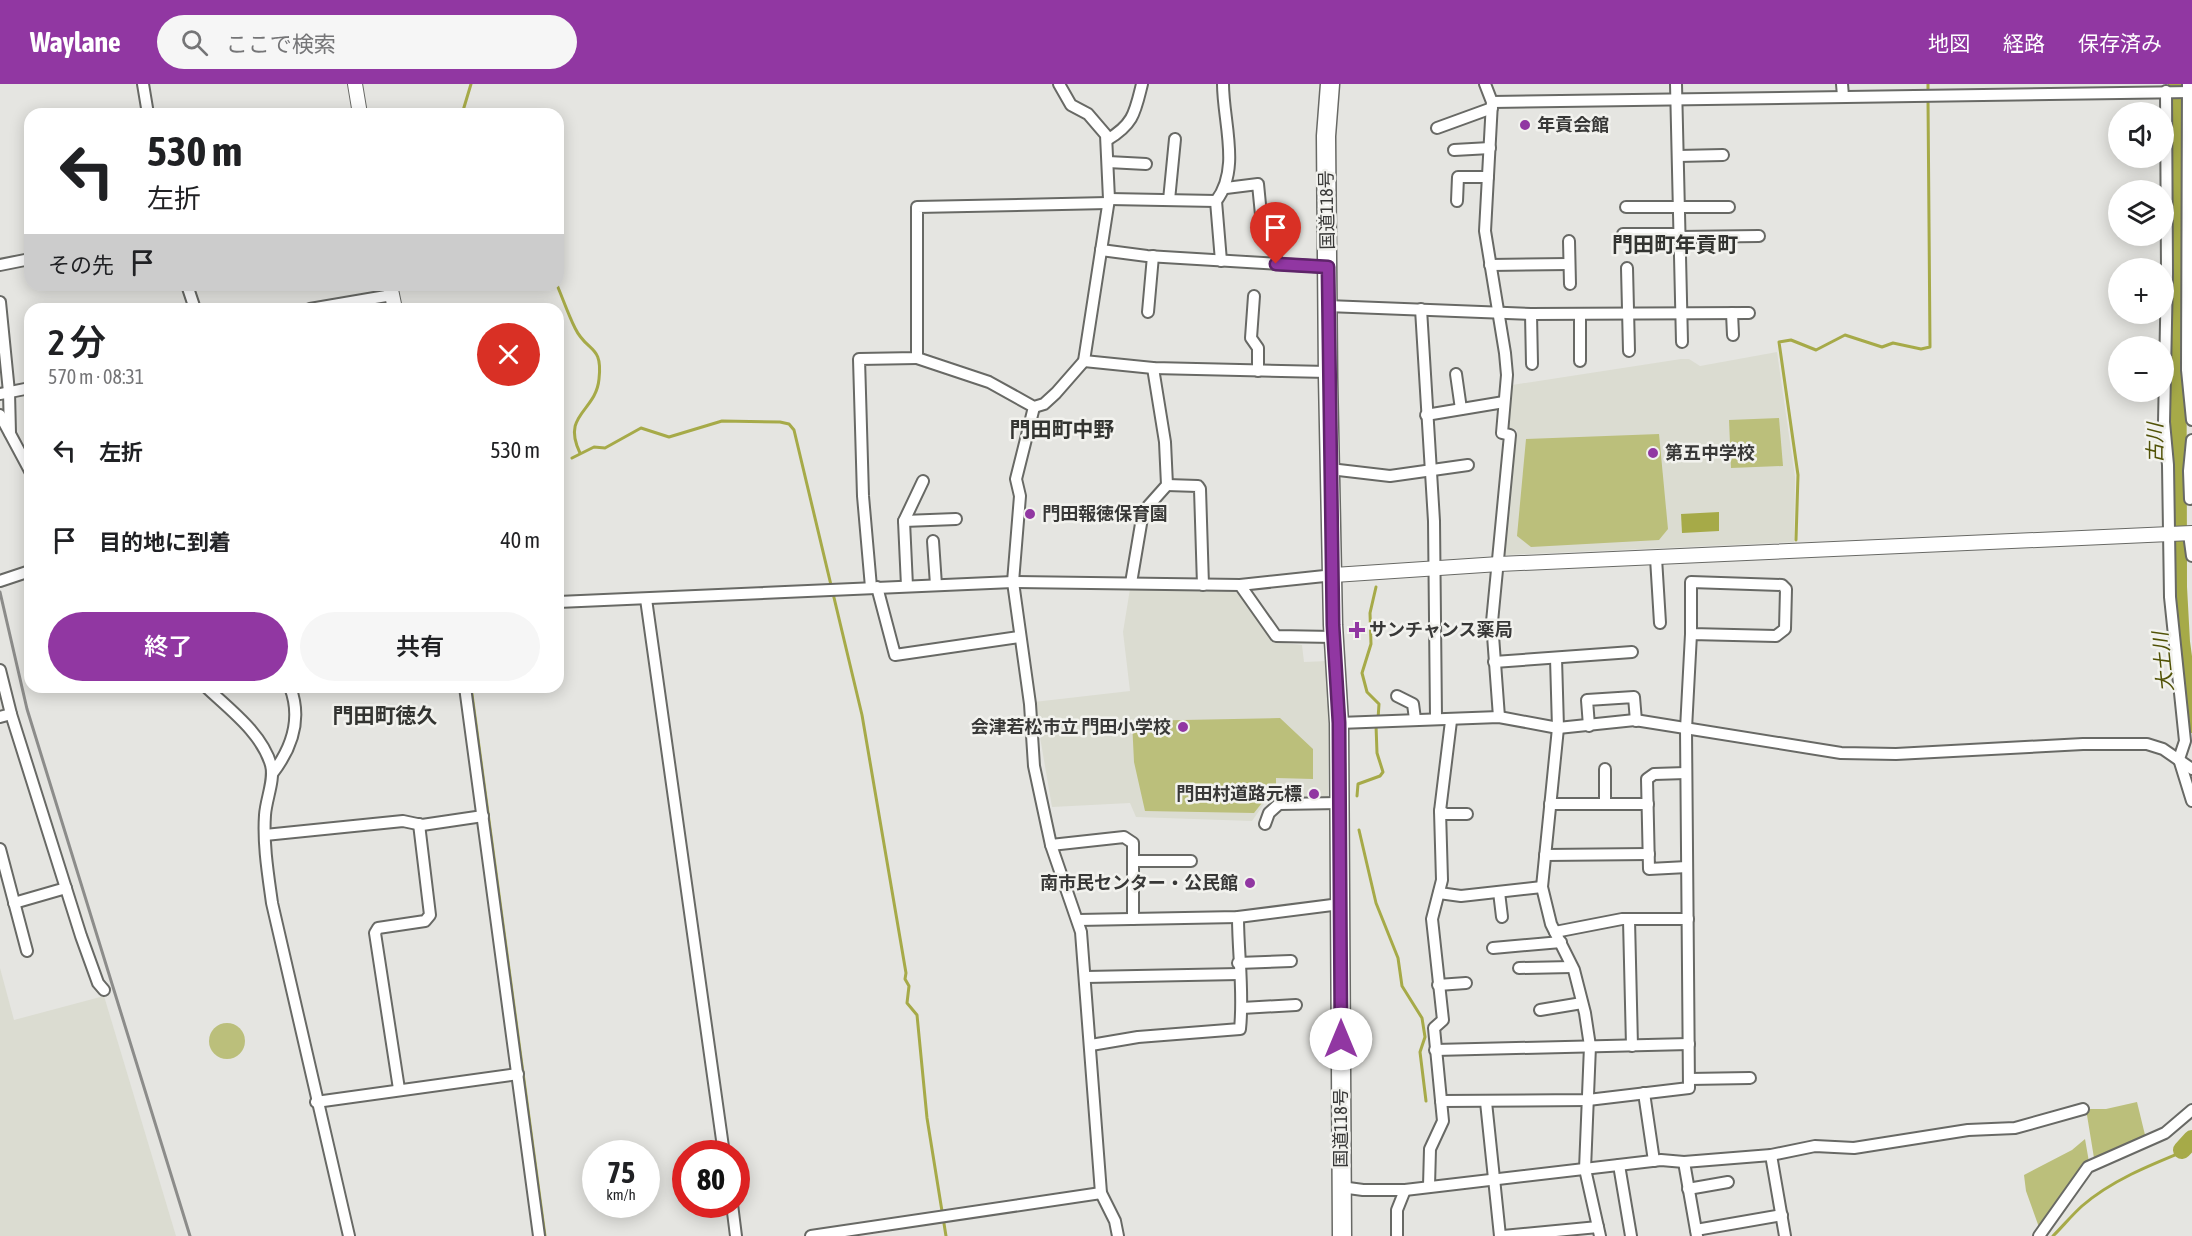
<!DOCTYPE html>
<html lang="ja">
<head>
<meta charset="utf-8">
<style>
  :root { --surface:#fff; --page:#f6f6f6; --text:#202124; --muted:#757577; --accent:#9137a2 }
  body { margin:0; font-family:"Asap Condensed","Noto Sans JP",sans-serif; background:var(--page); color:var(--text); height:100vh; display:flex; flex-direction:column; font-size:22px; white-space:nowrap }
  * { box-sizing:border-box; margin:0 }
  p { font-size:20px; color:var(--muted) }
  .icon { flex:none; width:33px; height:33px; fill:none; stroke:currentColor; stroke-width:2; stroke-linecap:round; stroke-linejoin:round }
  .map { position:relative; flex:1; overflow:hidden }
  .details { position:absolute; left:24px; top:219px; width:540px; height:390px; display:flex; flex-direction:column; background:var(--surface); border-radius:18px; box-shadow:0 3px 15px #0003 }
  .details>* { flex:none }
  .top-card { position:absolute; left:24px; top:24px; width:540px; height:183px; border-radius:18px; box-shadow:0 3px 15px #0003; background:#fff; color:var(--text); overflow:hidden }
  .fabs { position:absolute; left:2108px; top:18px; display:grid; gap:12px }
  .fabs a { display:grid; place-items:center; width:66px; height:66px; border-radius:50%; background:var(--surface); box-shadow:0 3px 15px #0003; font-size:30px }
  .speed { position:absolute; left:582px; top:1056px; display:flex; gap:12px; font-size:30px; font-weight:700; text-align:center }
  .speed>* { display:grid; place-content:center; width:78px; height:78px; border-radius:50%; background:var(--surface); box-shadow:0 3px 15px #0003; line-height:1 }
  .speed small { font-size:15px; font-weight:400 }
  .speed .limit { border:9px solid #d22; background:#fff; color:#111 }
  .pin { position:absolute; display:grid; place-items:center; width:51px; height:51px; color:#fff; margin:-62px -26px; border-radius:50% 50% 50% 0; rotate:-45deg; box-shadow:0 0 6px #0007 }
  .pin .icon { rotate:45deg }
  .me { position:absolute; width:66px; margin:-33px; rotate:0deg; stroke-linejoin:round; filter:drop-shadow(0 0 4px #0008) }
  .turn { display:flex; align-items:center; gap:21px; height:126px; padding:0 24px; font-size:27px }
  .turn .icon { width:78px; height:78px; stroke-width:2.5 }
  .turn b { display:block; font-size:42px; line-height:51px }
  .then { display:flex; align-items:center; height:57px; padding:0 24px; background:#0003; gap:12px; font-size:22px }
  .round { display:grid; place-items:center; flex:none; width:63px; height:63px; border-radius:32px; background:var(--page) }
  .summary { display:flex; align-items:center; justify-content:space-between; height:102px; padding:0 24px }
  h1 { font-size:36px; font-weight:600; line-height:45px }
  .cta { display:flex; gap:12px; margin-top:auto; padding:12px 24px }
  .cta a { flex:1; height:69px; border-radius:36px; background:var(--accent); color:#fff; font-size:24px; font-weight:600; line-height:69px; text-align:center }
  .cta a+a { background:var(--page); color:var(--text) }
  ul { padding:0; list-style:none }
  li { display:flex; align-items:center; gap:18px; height:90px; padding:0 24px }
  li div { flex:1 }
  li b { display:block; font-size:22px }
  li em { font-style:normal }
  header { display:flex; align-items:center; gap:36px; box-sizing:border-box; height:84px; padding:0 30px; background:var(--accent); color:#fff }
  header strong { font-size:28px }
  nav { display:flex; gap:33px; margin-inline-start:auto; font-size:21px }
  .search { width:420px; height:54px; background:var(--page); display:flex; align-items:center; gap:15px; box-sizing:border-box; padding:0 21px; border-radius:33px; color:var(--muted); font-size:22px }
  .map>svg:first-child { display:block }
  .built { fill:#dbdcd1 }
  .green { fill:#bbbf7b }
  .water { fill:#a6aa48 }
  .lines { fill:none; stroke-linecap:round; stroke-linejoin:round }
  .stream { stroke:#a6aa48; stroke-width:3 }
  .river { stroke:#a6aa48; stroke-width:18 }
  .minor-casing { stroke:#686965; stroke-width:14 }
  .tertiary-casing { stroke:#686965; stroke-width:16 }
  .trunk-casing { stroke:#686965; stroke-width:21 }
  .minor { stroke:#fff; stroke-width:10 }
  .tertiary { stroke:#fff; stroke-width:14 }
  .trunk { stroke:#fff; stroke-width:18 }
  .rail { stroke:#8c8c8a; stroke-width:3 }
  .route-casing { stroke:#5e2469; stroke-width:15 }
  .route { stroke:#9137a2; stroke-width:10 }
  .poi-dot { fill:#9137a2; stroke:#f2f2ee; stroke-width:2 }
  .labels { text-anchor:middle; stroke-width:5; stroke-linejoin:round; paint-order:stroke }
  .poi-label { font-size:18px; font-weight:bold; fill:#383837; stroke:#f2f2ee; text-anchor:start }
  .street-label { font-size:18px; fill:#383837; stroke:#f2f2ee }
  .water-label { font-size:20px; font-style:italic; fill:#515206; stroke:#f2f2ee }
  .quarter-label { font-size:21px; font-weight:bold; fill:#333431; stroke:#f2f2ee }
</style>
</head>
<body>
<header>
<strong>Waylane</strong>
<div class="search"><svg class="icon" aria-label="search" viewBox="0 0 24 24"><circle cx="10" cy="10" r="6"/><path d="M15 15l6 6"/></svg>ここで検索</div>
<nav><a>地図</a><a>経路</a><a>保存済み</a></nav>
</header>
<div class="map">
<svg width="2192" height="1152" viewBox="0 0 2192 1152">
  <rect width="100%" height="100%" fill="#e5e5e1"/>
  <!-- built -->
  <g class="built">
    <path d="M1777 268 1795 393 1794 458 1505 471 1517 346 1508 345 1512 301 1681 275H1689L1700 282Z"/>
    <path d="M1130 505 1239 506 1274 558 1302 561 1304 578 1328 577V714H1274L1266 717 1252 737 1136 733 1130 719 1052 723 1034 618 1130 607 1123 548Z"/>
    <path d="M0 884 14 936 104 912 176 1152H0Z"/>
  </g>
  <!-- green -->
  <g class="green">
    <path d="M1779 334 1783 382 1731 384 1729 336Z"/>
    <path d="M1659 350 1668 445 1659 456 1531 463 1517 452 1526 355Z"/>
    <path d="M1280 634 1313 665V695L1276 694V711L1265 715 1254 729 1145 727 1134 678 1132 637Z"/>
    <circle cx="227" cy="957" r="18"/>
    <path d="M2137 1018 2146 1055 2094 1074 2086 1025H2106Z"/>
    <path d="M2085 1055 2089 1078 2079 1087 2040 1146 2026 1107 2024 1091 2072 1066Z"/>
  </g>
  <!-- water -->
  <path class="water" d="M1719 428V447L1682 449 1681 430Z"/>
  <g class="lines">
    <!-- stream -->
    <g class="stream">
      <path d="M1928 0V8"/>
      <path d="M462 30 471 0"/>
      <path d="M557 201C563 215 568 230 575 244 587 269 603 260 599 295 596 328 561 330 580 369"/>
      <path d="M572 374 594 363 605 364 641 344 669 353 722 337 780 338 789 340 794 346 862 631 906 889 905 895 909 902 907 919 917 931 927 1034 946 1152"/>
      <path d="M1796 456 1798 391 1779 258 1791 256 1816 266 1845 251 1882 263 1893 259 1921 265 1930 263 1928 15"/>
      <path d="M1376 503 1370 529 1371 560 1362 589 1367 608 1379 620 1378 635"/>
      <path d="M471 603 545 1152"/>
      <path d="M1357 712 1358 700 1380 692 1383 688 1377 669 1376 641"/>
      <path d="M1359 746 1376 819 1398 874 1402 902 1422 934 1425 953 1420 968 1426 1017"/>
      <path d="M2053 1152C2063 1142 2072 1131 2082 1122 2113 1095 2155 1079 2192 1064"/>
    </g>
    <!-- river -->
    <g class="river">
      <path d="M2177 0 2178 503 2181 558 2192 640"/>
      <path d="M2182 1066 2192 1055"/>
    </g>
    <defs>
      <g id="minor">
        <path d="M143 0 148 30"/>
        <path d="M1485 0 1492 18 1485 147 1505 269 1507 291 1502 349 1510 351 1492 538 1499 633"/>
        <path d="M1676 0 1682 258"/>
        <path d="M1842 0 1843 12"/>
        <path d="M2188 0 2187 286 2192 336"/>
        <path d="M2166 7 2167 190 2164 338 2168 381 2170 513 2185 657 2179 675 2192 717"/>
        <path d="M1492 18 2192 8"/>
        <path d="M1437 44 1492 24"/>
        <path d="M1107 56C1134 40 1135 28 1142 0"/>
        <path d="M1454 66 1490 64"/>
        <path d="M1678 72 1723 71"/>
        <path d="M1108 78 1146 80"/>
        <path d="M1226 104 1258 100 1262 141 1275 145 1276 180"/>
        <path d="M1109 115 1216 117C1241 85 1223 38 1223 0"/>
        <path d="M1169 116 1175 55"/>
        <path d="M1216 117 1221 177"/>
        <path d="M1457 117 1458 93H1488"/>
        <path d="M1626 123H1729"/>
        <path d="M1623 150H1680"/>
        <path d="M1680 153 1759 152"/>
        <path d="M1569 157 1570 200"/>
        <path d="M1101 166 1147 172 1328 183"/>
        <path d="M0 181 30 175"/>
        <path d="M1490 181 1569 180"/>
        <path d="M1627 184 1629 267"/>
        <path d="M187 201 195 225"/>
        <path d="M1254 212 1251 254 1258 264V287"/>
        <path d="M0 218 9 308 10 349"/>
        <path d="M1327 222 1531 230 1749 229"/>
        <path d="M310 225 392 211"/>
        <path d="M1421 225 1434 437 1436 634"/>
        <path d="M1148 228 1153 172"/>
        <path d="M1732 229 1733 251"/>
        <path d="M1531 230 1532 280"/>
        <path d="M917 274 989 298 1034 323 1044 320 1056 309 1084 277 1109 115 1106 51 1088 30 1071 21 1059 0"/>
        <path d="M1084 277 1153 284 1328 288"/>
        <path d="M1580 277V230"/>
        <path d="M1456 290 1461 325"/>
        <path d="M0 310 30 304"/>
        <path d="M1034 323 1016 395 1020 412 1013 498 1030 620 1034 682 1051 761 1081 848 1101 1109 1115 1137 1118 1152"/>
        <path d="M0 331 30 387"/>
        <path d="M1426 331 1504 318"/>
        <path d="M1330 385 1390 392 1468 381"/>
        <path d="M1167 401 1198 402 1200 405 1203 501"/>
        <path d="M2190 415 2189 387 2192 356"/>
        <path d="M904 437 956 435"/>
        <path d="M2189 450 2192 472"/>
        <path d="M933 457 936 501"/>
        <path d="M1656 474 1660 539"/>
        <path d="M0 497 30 487"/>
        <path d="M1131 499 1143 428 1167 401 1165 358 1153 284"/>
        <path d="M1240 501 1276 552 1334 553"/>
        <path d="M907 502 904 437 923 397"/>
        <path d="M871 503 863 412 859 275 917 274V123L1108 119"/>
        <path d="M877 503 895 571 1019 553"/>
        <path d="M646 515 724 1070"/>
        <path d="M558 518 1013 498 1240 501 1334 491"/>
        <path d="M1556 574 1558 644 1542 803 1551 840 1574 886 1585 929 1590 962 1585 1085 1600 1152"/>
        <path d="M1494 578 1632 568"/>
        <path d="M0 586 11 630 0 633"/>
        <path d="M206 603C229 625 262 649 271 681 275 696 266 715 265 731 263 760 268 790 272 819L349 1152"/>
        <path d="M465 603 539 1152"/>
        <path d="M1397 612 1413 620 1415 635"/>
        <path d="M11 630 81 852 98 899 104 906"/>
        <path d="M1339 639 1499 633 1558 644 1635 636 1841 669 1896 670 2083 660H2147L2163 665 2192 685"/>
        <path d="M1589 642 1587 616 1634 613 1636 637"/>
        <path d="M1686 689 1654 690 1647 695 1649 785 1687 783"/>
        <path d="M272 690C292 664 302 634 290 603"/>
        <path d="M1550 720H1648"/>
        <path d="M1605 720V685"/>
        <path d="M1440 727 1446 730H1467"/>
        <path d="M1265 740 1269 729 1279 720 1339 719"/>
        <path d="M265 751 403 737 422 741 483 732"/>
        <path d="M1051 761 1124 753 1133 759V835"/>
        <path d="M0 765 27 867"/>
        <path d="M1545 771 1649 770"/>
        <path d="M1133 777H1191"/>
        <path d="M1499 808 1502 833"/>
        <path d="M1439 809 1461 812 1542 803"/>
        <path d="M14 819 66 804"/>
        <path d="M1078 836 1238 833 1340 820"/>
        <path d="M1629 836 1632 962"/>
        <path d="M1555 848 1622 835H1688"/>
        <path d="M1493 864 1561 858"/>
        <path d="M1238 879 1291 877"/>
        <path d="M1519 884 1572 883"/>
        <path d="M1086 893 1239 890"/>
        <path d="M1438 901 1466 899"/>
        <path d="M1242 924 1296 921"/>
        <path d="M1540 926 1582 919"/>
        <path d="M1091 961 1138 953 1240 945C1244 908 1238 870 1238 833"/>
        <path d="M1435 966 1689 960"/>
        <path d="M1689 995 1750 994"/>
        <path d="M399 1005 375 849 378 844 425 837 430 831 419 740"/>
        <path d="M1644 1009 1654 1077"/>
        <path d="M1441 1017 1588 1016 1689 1004 1686 645 1691 550V498L1782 501 1786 505 1785 545 1776 552 1691 550"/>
        <path d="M316 1018 518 990"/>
        <path d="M1486 1018 1500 1152"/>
        <path d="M1771 1071 1785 1152"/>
        <path d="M1684 1078 1697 1152"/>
        <path d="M1619 1081 1631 1152"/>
        <path d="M1429 1102 1430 1065 1443 1037 1434 944 1443 936 1432 835 1442 796 1440 727 1451 637"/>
        <path d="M1341 1103 1363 1106H1405L1661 1076 1684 1078 1771 1071 1815 1062 1854 1064 1968 1046 2015 1044 2083 1025"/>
        <path d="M1688 1105 1728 1098"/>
        <path d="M732 1120 736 1152"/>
        <path d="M1696 1146 1782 1131"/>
        <path d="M811 1152 1101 1109"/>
        <path d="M1397 1152V1126L1405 1106"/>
        <path d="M1503 1152 1598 1143"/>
        <path d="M2039 1152 2088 1083 2165 1049 2192 1026"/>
      </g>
      <g id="tertiary">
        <path d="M355 0 360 30"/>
        <path d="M390 201 395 225"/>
        <path d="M1334 491 1499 480 2192 449"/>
      </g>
      <path id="trunk" d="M1330 0 1326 52 1328 293 1333 541 1339 639 1342 1152"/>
    </defs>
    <!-- minor casing -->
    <use href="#minor" class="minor-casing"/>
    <!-- tertiary casing -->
    <use href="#tertiary" class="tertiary-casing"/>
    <!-- trunk casing -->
    <use href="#trunk" class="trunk-casing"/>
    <!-- minor -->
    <use href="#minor" class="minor"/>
    <!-- tertiary -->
    <use href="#tertiary" class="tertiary"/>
    <!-- trunk -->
    <use href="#trunk" class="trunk"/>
    <!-- rail -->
    <path class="rail" d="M0 508 27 625 190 1152"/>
  </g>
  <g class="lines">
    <defs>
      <path id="route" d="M1276 180 1328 183 1333 541 1339 639 1341 955"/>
    </defs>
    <!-- route casing -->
    <use href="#route" class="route-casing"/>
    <!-- route -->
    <use href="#route" class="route"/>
  </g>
  <!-- markers -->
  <g class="poi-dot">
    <circle cx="1525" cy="41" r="6"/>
    <circle cx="1653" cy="369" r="6"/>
    <circle cx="1030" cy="430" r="6"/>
    <path d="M1354 537h6v6h6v6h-6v6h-6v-6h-6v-6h6z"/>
    <circle cx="1183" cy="643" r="6"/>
    <circle cx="1314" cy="710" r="6"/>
    <circle cx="1250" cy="799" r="6"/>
  </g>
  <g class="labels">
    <!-- poi labels -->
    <g class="poi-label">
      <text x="1537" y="47">年貢会館</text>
      <text x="1665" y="375">第五中学校</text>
      <text x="1042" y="436">門田報徳保育園</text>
      <text x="1369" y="552">サンチャンス薬局</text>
      <text x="1171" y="649" text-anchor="end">会津若松市立 門田小学校</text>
      <text x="1302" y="716" text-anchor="end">門田村道路元標</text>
      <text x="1238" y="805" text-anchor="end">南市民センター・公民館</text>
    </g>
    <!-- street labels -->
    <g class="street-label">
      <text transform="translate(1327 126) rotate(-91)" y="6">国道118号</text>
      <text transform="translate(1341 1044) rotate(-90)" y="6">国道118号</text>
    </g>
    <!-- water labels -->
    <g class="water-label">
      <text transform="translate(2155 359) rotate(-90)" y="7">古川</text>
      <text transform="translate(2163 578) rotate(-96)" y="7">大土川</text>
    </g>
    <!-- quarter labels -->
    <g class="quarter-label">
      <text x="1675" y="168">門田町年貢町</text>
      <text x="1062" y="353">門田町中野</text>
      <text x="385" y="639">門田町徳久</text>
    </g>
  </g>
</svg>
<div class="fabs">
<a><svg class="icon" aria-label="sound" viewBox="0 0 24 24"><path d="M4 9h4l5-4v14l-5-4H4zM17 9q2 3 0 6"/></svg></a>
<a><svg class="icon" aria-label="layers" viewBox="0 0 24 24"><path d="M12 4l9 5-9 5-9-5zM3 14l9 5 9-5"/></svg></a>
<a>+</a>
<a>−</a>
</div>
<div class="speed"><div>75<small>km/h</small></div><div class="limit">80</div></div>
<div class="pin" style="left:1276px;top:180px;background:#d93025"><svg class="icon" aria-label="arrive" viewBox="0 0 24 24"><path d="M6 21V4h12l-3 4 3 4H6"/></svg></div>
<svg class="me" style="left:1341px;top:955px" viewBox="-20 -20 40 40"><circle r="19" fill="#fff"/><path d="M0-13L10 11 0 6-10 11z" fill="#9137a2"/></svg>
<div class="top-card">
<div class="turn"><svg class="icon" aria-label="left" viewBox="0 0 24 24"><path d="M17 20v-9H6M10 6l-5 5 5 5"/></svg><div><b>530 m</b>左折</div></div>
<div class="then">その先<svg class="icon" aria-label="arrive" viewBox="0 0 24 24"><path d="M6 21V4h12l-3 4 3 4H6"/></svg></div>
</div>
<section class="details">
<div class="summary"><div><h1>2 分</h1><p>570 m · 08:31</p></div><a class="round" style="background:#d93025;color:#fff"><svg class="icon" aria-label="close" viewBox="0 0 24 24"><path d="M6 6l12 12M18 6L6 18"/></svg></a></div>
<ul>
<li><svg class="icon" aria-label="left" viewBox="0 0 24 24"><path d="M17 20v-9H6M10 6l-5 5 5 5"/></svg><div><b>左折</b></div><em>530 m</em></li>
<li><svg class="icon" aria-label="arrive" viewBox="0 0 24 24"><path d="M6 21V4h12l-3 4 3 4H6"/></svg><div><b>目的地に到着</b></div><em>40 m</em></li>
</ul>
<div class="cta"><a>終了</a><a>共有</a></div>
</section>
</div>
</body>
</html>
